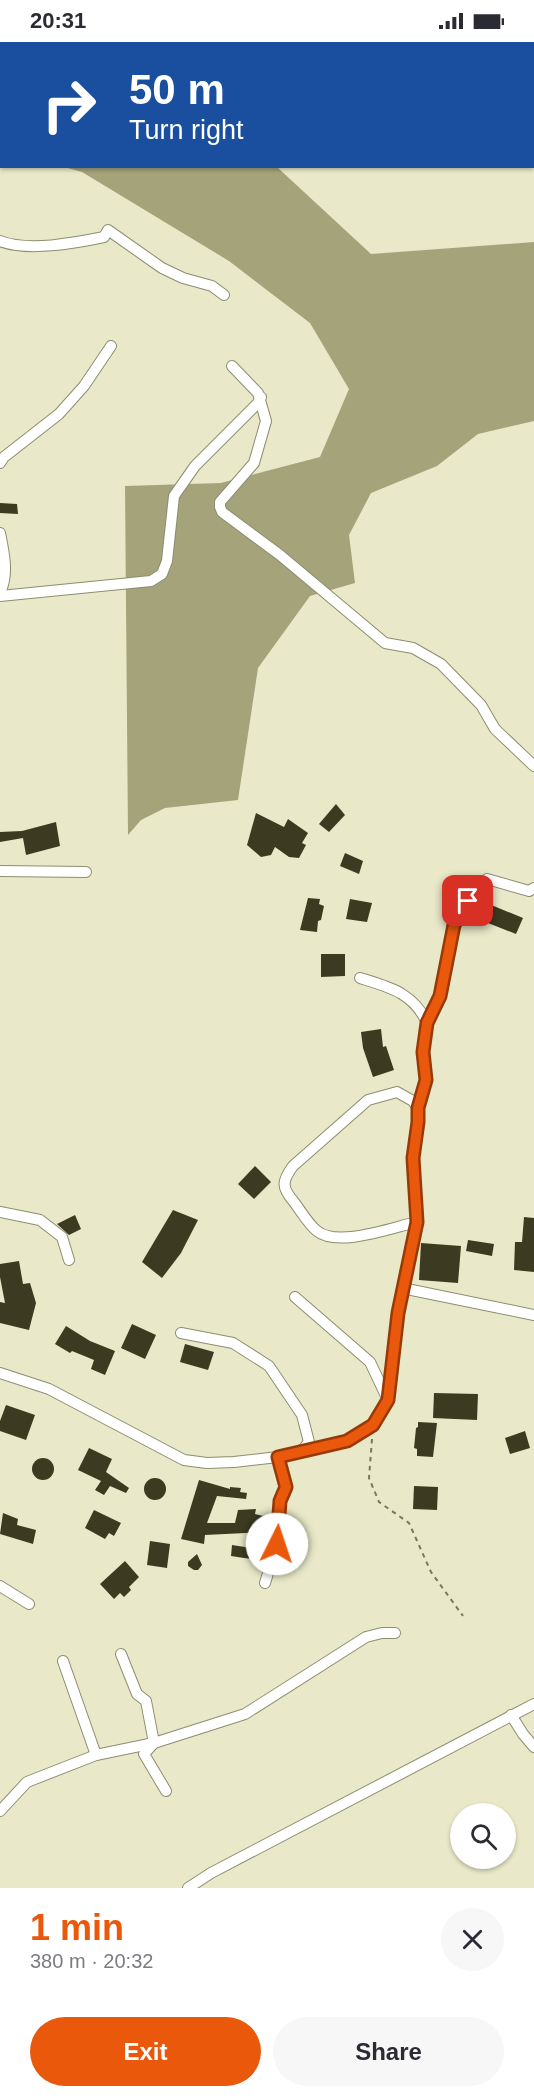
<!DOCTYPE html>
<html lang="en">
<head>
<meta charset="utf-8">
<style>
  :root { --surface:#fff; --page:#f7f7f7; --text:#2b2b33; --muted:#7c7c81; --accent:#ea580c }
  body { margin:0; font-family:Helvetica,sans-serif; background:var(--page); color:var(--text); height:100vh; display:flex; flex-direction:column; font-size:22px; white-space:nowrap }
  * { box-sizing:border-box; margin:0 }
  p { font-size:20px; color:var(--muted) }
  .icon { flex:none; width:33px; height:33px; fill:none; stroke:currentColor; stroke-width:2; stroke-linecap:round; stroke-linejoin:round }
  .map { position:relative; height:1846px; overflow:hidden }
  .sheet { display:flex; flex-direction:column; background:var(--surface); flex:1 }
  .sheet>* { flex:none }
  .hud { position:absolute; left:0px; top:0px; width:534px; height:126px; box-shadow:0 2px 4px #0004; background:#1a4fa0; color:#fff; overflow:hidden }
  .buttons { position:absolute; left:450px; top:1761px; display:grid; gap:12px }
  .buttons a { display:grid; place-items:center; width:66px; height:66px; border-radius:50%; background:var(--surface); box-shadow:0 2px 4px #0004; font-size:30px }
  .pin { position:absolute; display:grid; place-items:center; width:51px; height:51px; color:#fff; margin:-26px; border-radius:12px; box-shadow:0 3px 9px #0006 }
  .me { position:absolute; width:66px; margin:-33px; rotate:4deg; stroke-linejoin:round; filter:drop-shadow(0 0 4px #0008) }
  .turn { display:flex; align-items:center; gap:21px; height:126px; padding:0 30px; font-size:27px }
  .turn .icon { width:78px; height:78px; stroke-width:2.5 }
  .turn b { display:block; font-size:42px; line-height:51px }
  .round { display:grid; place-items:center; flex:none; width:63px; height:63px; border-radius:32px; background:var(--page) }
  .head { display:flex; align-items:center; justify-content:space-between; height:102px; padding:0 30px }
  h1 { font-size:36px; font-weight:600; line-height:45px; color:var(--accent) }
  .primary-button { display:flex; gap:12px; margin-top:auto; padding:12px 30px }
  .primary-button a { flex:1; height:69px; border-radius:36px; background:var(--accent); color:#fff; font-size:24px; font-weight:600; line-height:69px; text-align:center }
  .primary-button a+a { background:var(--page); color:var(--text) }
  .status { display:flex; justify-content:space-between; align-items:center; height:42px; padding:0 30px; background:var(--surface); direction:ltr }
  .status svg { height:16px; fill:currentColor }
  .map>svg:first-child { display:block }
  .forest { fill:#a4a37a }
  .building { fill:#3c3b21 }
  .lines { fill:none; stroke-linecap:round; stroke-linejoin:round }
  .street-casing { stroke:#8d8d70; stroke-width:12 }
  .path { stroke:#777763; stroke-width:2; stroke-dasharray:4.5 4.5; stroke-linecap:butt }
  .street { stroke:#fff; stroke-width:10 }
  .route-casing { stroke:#983908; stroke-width:15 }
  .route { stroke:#ea580c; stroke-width:10 }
</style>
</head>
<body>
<div class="status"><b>20:31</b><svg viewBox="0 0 49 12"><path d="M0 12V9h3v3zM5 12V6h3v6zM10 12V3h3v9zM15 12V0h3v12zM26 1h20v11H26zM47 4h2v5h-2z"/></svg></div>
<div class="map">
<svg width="534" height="1846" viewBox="0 0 534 1846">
  <rect width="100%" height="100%" fill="#e9e9c9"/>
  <!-- forest -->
  <g class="forest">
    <path d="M15 0H143L144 1 15 2Z"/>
    <path d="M64 125H277L371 212 534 200V379L478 392 437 424 371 451 349 493 355 541 310 554 258 626 238 758 165 766 141 778 128 793 125 444 221 441 320 415 349 347 310 281 229 219 82 130Z"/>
  </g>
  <!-- building -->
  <g class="building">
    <path d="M0 461 17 462 18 472 0 471Z"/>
    <path d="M336 762 345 773 329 790 319 782Z"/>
    <path d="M256 771 284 785 288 777 308 791 302 801 306 803 299 816 289 815 275 805 271 813 261 815 247 803Z"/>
    <path d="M56 780 60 804 26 813 23 796 0 800V790L22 789Z"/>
    <path d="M345 811 363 819 359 832 340 824Z"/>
    <path d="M308 856 320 857 319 862 324 864 321 878 318 879 317 890 300 888Z"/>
    <path d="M350 857 372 861 367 880 346 877Z"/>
    <path d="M484 860 523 876 516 892 478 877Z"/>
    <path d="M321 912H345V934L321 935Z"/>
    <path d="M381 987 383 1005 386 1004 394 1028 373 1035 363 1006 361 990Z"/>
    <path d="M255 1124 271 1140 254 1157 238 1142Z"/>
    <path d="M173 1168 198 1178 181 1211 162 1236 142 1220Z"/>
    <path d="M75 1173 81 1187 69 1193 57 1182Z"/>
    <path d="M524 1175 534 1176V1230L514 1228 515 1200H522Z"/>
    <path d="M468 1198 494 1202 492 1214 466 1209Z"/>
    <path d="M421 1201 461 1204 458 1241 419 1238Z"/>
    <path d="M19 1219 23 1242 30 1241 36 1261 29 1288 0 1281V1260L5 1261 0 1235V1222Z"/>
    <path d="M132 1282 156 1293 145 1317 121 1306Z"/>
    <path d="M66 1284 90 1299 115 1309 105 1333 91 1327 94 1318 72 1309 70 1311 55 1302Z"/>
    <path d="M185 1302 214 1310 208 1328 180 1320Z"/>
    <path d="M434 1351 478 1352 477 1378 433 1376Z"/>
    <path d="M6 1363 35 1373 26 1398 0 1389V1379Z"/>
    <path d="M418 1380 437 1381 433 1415 417 1414V1407L414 1406 416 1386 418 1385Z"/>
    <path d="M525 1389 530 1406 510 1412 505 1396Z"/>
    <path d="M89 1406 112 1417 106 1430 129 1446 126 1451 110 1444 104 1453 95 1448 101 1439 78 1428Z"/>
    <circle cx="43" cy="1427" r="11"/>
    <circle cx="155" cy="1447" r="11"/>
    <path d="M199 1438 230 1447V1445L241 1446 240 1450 247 1451 246 1457 217 1454 207 1481H235L238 1468 256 1467 255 1472 267 1475V1490L205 1493 204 1502 181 1497Z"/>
    <path d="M414 1444 438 1445 437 1468 413 1467Z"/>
    <path d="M94 1468 121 1481 114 1494 109 1491 105 1497 85 1486Z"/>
    <path d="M3 1471 18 1477 17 1483 36 1488 33 1502 0 1492Z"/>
    <path d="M150 1499 170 1502 167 1526 147 1523Z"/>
    <path d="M232 1503 264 1508H267L262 1518 244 1516 231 1514Z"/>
    <path d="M197 1512 202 1523 198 1528H194L188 1524V1520Z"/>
    <path d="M125 1519 139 1535 129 1545 131 1548 124 1555 120 1551 114 1557 100 1542Z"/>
  </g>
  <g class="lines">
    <defs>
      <g id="street">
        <path d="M0 199C28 210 75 201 104 195L108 188 162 226 183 236 212 244 224 253"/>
        <path d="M232 324 258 351 266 379 254 421 220 460V465L222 470 280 513 385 601 413 606 441 622 481 663 495 687 534 724"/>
        <path d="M0 421 4 415 59 372 84 344 111 304"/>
        <path d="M0 491C4 511 9 532 0 551"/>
        <path d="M0 554 151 539 162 532 167 519 174 454 195 424 258 361 261 355"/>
        <path d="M0 829 86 830"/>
        <path d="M360 936C389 945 414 951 427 981"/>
        <path d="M418 1066 426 1038 423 1009 427 981 440 954 454 883 468 859 487 837 529 849 534 846"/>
        <path d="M0 1170 40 1178 62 1195 69 1218"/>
        <path d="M402 1246 534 1273"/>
        <path d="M295 1255 370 1320 388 1358"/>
        <path d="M181 1291 233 1301 269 1324 302 1373 309 1400 300 1411"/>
        <path d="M0 1331 49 1347 184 1418 207 1421 234 1420 278 1415 347 1399 373 1383 388 1358 398 1271 417 1180 413 1116 418 1080V1066L413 1059 397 1050 368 1058 293 1124C282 1139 281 1145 294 1160 301 1169 308 1182 317 1189 338 1206 393 1185 417 1180"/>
        <path d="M265 1541 277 1502 280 1459 286 1445 278 1415"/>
        <path d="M0 1544 29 1562"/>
        <path d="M121 1612 137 1652 146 1659 154 1701 144 1712 166 1749"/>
        <path d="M63 1619 96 1713"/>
        <path d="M511 1673 523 1692 534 1705"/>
        <path d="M0 1769 27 1740 96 1713 154 1701 245 1672 366 1595 382 1591H395"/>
        <path d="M188 1846 211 1831 534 1662"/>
      </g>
    </defs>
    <!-- street casing -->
    <use href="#street" class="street-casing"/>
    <!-- path -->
    <path class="path" d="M372 1397 369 1436 379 1460 409 1481 431 1530 463 1574"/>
    <!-- street -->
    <use href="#street" class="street"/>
  </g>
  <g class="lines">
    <defs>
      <path id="route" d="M277 1502 280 1459 286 1445 278 1415 347 1399 373 1383 388 1358 398 1271 417 1180 413 1116 418 1080V1066L426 1038 423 1010 427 981 440 954 454 883 468 859"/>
    </defs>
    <!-- route casing -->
    <use href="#route" class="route-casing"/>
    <!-- route -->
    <use href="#route" class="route"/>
  </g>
</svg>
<div class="buttons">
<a><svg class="icon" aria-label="search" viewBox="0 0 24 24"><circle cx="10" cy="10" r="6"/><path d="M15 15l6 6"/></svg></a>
</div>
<div class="pin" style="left:468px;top:859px;background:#d93025"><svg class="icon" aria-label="arrive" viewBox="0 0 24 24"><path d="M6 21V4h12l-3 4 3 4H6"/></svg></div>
<svg class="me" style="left:277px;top:1502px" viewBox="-20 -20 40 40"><circle r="19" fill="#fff"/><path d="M0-13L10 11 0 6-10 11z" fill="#ea580c"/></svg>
<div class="hud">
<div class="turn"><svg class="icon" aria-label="right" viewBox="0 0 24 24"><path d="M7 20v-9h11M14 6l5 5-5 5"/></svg><div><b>50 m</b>Turn right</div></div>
</div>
</div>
<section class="sheet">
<div class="head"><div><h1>1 min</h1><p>380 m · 20:32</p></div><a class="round"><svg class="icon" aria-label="close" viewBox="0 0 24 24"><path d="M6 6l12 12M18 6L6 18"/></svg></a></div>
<div class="primary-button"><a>Exit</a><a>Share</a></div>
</section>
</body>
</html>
